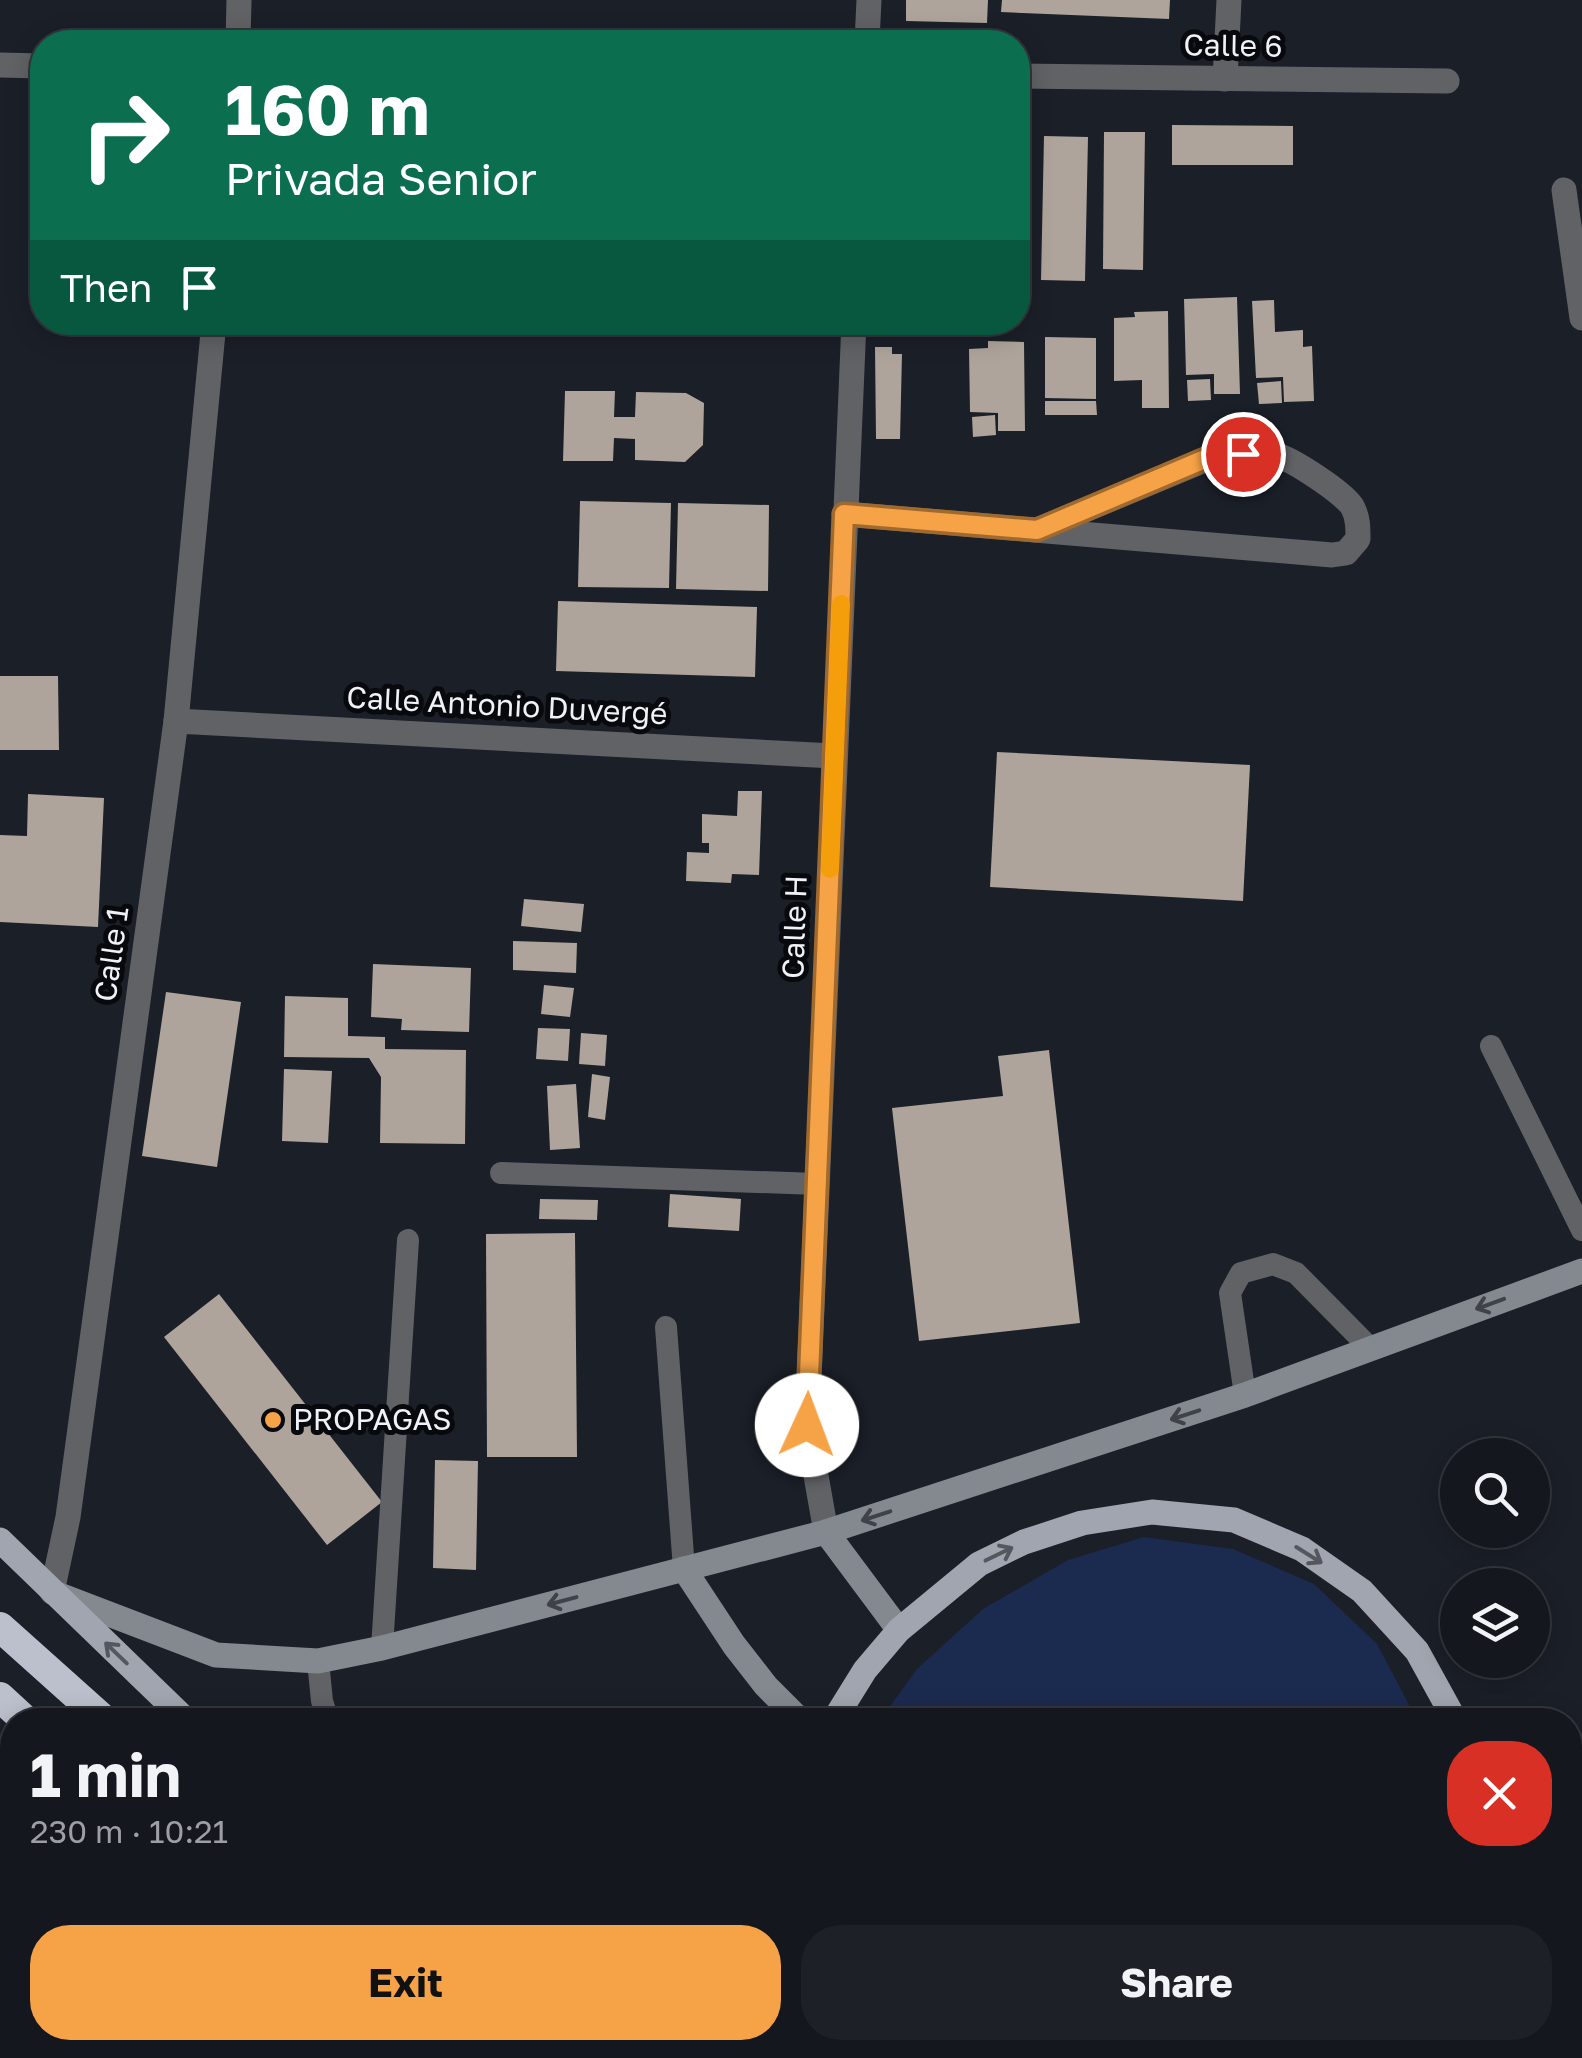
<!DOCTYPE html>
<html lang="en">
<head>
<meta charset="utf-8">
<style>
  :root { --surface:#14171e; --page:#1d2027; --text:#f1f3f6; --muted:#9d9fa4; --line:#33363c; --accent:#f6a247 }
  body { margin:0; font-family:"Golos Text",sans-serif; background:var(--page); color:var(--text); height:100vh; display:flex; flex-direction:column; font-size:38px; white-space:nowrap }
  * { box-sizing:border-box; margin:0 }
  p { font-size:32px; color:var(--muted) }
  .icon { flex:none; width:55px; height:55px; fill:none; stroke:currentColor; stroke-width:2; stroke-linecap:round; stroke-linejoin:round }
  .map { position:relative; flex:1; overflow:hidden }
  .sheet { position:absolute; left:0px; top:1708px; width:1582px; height:352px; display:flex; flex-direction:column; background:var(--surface); border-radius:40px 40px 0 0; box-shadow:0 5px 25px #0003,0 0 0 2px var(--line) }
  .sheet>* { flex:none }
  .top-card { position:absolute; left:30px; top:30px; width:1000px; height:305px; border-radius:40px; box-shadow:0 5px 25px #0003,0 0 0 2px var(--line); background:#0b6e4f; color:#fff; overflow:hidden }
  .tools { position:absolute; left:1440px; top:1438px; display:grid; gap:20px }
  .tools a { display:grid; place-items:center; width:110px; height:110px; border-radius:50%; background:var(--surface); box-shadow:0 5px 25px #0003,0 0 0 2px var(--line); font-size:50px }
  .pin { position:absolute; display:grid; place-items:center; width:85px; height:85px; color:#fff; margin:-42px; border:5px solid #fff; border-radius:50%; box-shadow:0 2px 10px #0007 }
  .me { position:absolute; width:110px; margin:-55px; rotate:2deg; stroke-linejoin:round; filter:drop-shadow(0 0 8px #0008) }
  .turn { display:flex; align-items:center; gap:35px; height:210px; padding:0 30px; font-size:45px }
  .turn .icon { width:130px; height:130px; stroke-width:2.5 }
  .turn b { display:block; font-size:70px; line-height:85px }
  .then { display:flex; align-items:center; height:95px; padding:0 30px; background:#0003; gap:20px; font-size:38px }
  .round { display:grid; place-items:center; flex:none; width:105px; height:105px; border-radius:40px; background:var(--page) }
  .headline { display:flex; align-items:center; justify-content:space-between; height:170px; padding:0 30px }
  h1 { font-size:60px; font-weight:700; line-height:75px }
  .button { display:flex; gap:20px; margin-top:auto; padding:20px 30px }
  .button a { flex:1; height:115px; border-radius:40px; background:var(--accent); color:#111; font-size:40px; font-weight:700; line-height:115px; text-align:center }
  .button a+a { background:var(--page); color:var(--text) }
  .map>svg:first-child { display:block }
  .green { fill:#1b2a4f }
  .building { fill:#aea49b }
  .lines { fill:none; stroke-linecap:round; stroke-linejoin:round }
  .path { stroke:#5d6169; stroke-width:6; stroke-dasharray:5 5; stroke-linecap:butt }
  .lane { stroke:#606266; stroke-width:22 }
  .street { stroke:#606266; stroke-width:25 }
  .secondary { stroke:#84888f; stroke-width:25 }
  .primary { stroke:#a1a5af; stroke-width:25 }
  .highway { stroke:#bbc0cc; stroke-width:30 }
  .oneway { stroke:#3f4248 }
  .oneway2 { stroke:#54575e }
  .route-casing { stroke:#a0692e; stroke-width:25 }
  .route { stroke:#f6a247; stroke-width:18 }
  .slow { stroke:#f59e0b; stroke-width:18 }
  .poi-dot { fill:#f6a247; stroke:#07090d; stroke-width:4 }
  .labels { text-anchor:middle; stroke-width:10; stroke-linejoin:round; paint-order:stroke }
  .street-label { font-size:30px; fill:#eef1f7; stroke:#07090d }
  .poi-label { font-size:30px; fill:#eef1f7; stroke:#07090d; text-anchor:start }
</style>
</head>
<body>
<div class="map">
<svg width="1582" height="2058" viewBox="0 0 1582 2058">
  <rect width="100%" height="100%" fill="#1b1f28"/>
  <!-- green -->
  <g class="green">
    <path d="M1144 1537 1233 1549 1314 1584 1377 1644 1417 1720H880L917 1669 983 1609 1068 1560Z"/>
    <path d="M909 2048H1400L1395 2058H918Z"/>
  </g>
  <!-- building -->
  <g class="building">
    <path d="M906 0H988L987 23 906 21Z"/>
    <path d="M1002 0H1170L1169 19 1001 12Z"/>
    <path d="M1172 125 1293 126V165H1172Z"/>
    <path d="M1104 132H1145L1143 270 1103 269Z"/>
    <path d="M1044 136 1088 137 1085 281 1041 280Z"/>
    <path d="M1237 297 1240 394H1214V374L1186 375 1184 299Z"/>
    <path d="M1274 300 1275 332 1303 330V347L1312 346 1314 401 1284 402 1283 377 1256 378 1252 301Z"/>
    <path d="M1168 311 1169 408H1142V380L1114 381V318L1135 317 1134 312Z"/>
    <path d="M1045 337 1096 338V399L1045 398Z"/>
    <path d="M988 341 1024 342 1025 431H998V413L970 412 969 349 988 348Z"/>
    <path d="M875 347H892V354H902L900 439H876Z"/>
    <path d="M1210 379 1211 400 1188 401 1187 380Z"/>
    <path d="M1281 381 1282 403 1259 404 1257 383Z"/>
    <path d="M565 391H615L614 417H635L636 392 686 393 704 403 703 445 685 462 635 460V439L614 438 613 461H563Z"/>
    <path d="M1045 401H1096L1097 415H1045Z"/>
    <path d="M995 415 996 435 973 437 972 417Z"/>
    <path d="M580 501 671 503 669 588 578 587Z"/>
    <path d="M678 503 769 505 768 591 676 589Z"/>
    <path d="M558 601 757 607 755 677 556 671Z"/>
    <path d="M0 676H58L59 750H0Z"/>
    <path d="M997 752 1250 765 1243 901 990 887Z"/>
    <path d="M738 791H762L759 875 732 874 731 883 686 881 687 852 709 853V843H702V814L737 816Z"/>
    <path d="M28 794 104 798 98 927 0 922V835L27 836Z"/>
    <path d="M524 899 584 904 581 932 521 926Z"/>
    <path d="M513 941 577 943 576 973 513 970Z"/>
    <path d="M373 964 471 968 469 1032 401 1030 402 1019 371 1017Z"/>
    <path d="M544 985 574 988 570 1017 541 1014Z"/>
    <path d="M166 992 241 1002 217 1167 142 1156Z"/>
    <path d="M285 996 348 998V1036L385 1037V1049L466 1050 465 1144 380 1143 381 1077 369 1058 284 1057Z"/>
    <path d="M538 1028 570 1029 568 1061 536 1059Z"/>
    <path d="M581 1033 607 1035 605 1066 579 1064Z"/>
    <path d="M1049 1050 1080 1323 919 1341 892 1108 1003 1096 998 1056Z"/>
    <path d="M284 1069 332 1071 328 1143 282 1141Z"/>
    <path d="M592 1074 610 1077 605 1120 588 1117Z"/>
    <path d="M576 1084 580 1148 550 1150 547 1086Z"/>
    <path d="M670 1194 741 1199 739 1231 668 1227Z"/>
    <path d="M540 1199 598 1200 597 1220 539 1219Z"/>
    <path d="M575 1233 577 1457H487L486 1234Z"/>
    <path d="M219 1294 382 1502 327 1545 164 1337Z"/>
    <path d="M435 1460 478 1461 476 1570 433 1568Z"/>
    <path d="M12 2040V2048H105L110 2058H16L7 2043Z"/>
  </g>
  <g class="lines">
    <!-- path -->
    <path class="path" d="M298 2058 305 2048"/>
    <!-- lane -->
    <g class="lane">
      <path d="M1491 1046 1582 1230"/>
      <path d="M501 1173 817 1184"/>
      <path d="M666 1327 684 1569"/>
      <path d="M1245 1395 1230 1293 1241 1273 1273 1264 1296 1273 1370 1348"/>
      <path d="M382 1648 408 1240"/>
      <path d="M318 1661 322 1701 328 1720"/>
      <path d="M192 2048 202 2058"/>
    </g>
    <!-- street -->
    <g class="street">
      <path d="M238 42 239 0"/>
      <path d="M867 42 869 0"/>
      <path d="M0 65 42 66"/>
      <path d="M1018 76 1447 81"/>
      <path d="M1225 79 1229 0"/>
      <path d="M1564 190 1582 318"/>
      <path d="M844 514 880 517 1332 555 1346 553 1358 539C1358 528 1358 518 1353 508 1346 494 1292 459 1276 455 1255 451 1233 454 1212 457L1037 530"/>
      <path d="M176 721 834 756"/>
      <path d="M826 1532 807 1425 854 322"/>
      <path d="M52 1592 68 1517 176 721 214 322"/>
    </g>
    <!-- secondary -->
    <g class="secondary">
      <path d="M826 1532 899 1630"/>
      <path d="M684 1569 734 1645 766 1686 800 1720"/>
      <path d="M54 1593 216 1655 318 1661 382 1648 826 1532 1245 1395 1582 1271"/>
      <path d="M162 2048 165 2058"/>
    </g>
    <!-- primary -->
    <g class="primary">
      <path d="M0 1540 186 1720"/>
      <path d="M834 1720 865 1670 899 1630 979 1564 1024 1542 1082 1523 1152 1512 1234 1520 1302 1549 1362 1591 1417 1651 1455 1720"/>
      <path d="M0 1789 12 1798"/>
      <path d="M1570 1867 1582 1843"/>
      <path d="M344 2048 360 2058"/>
      <path d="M703 2048 722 2058"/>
      <path d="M846 2048 855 2058"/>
      <path d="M1480 2058 1485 2048"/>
      <path d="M1573 2058 1582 2040"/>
    </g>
    <!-- highway -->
    <g class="highway">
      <path d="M0 1627 104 1720"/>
      <path d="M0 1697 25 1720"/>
      <path d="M469 2048 487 2058"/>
      <path d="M606 2048 640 2058"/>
    </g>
  </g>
  <!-- one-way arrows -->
  <defs><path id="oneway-shaft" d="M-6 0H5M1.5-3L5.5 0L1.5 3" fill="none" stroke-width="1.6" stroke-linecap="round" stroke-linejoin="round" transform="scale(2.5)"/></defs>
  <g class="oneway">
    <use href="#oneway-shaft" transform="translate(1490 1304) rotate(160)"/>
    <use href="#oneway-shaft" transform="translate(1185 1415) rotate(162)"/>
    <use href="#oneway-shaft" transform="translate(876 1516) rotate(162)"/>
    <use href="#oneway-shaft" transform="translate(562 1601) rotate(165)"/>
  </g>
  <g class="oneway2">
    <use href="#oneway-shaft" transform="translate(999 1554) rotate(-26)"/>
    <use href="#oneway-shaft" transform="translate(1309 1555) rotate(32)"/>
    <use href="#oneway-shaft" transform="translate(116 1653) rotate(-136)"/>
  </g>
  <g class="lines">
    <defs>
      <path id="route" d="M807 1425 844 514 1037 530 1212 456 1243 454"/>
    </defs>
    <!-- route casing -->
    <use href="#route" class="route-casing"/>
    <!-- route -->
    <use href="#route" class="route"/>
    <!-- slow -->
    <path class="slow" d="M830 869 841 604"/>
  </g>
  <!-- markers -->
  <circle class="poi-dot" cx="273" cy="1420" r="10"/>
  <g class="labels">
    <!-- street labels -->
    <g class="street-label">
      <text transform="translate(1233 46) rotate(1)" y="10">Calle 6</text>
      <text transform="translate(507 706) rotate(3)" y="10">Calle Antonio Duvergé</text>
      <text transform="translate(795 927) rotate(-88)" y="10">Calle H</text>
      <text transform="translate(112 954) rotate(-82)" y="10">Calle 1</text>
    </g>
    <!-- poi labels -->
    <g class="poi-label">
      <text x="293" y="1430">PROPAGAS</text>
    </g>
  </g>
</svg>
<div class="tools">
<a><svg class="icon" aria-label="search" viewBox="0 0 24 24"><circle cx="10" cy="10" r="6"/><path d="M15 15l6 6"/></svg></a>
<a><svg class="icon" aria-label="layers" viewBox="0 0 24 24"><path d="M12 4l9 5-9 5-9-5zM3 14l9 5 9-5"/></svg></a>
</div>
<div class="pin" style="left:1243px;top:454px;background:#d93025"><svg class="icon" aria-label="arrive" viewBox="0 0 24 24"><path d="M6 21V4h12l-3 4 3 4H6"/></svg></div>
<svg class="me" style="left:807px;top:1425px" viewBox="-20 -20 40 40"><circle r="19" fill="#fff"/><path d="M0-13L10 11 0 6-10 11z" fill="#f6a247"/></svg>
<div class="top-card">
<div class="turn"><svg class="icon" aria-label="right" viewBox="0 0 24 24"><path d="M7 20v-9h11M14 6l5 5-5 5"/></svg><div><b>160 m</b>Privada Senior</div></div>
<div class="then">Then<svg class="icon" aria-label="arrive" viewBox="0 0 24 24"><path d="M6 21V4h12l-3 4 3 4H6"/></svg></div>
</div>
<section class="sheet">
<div class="headline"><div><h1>1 min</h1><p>230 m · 10:21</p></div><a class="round" style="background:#d93025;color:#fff"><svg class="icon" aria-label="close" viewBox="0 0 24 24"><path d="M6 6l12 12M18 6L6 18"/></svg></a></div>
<div class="button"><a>Exit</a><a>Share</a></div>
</section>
</div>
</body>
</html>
